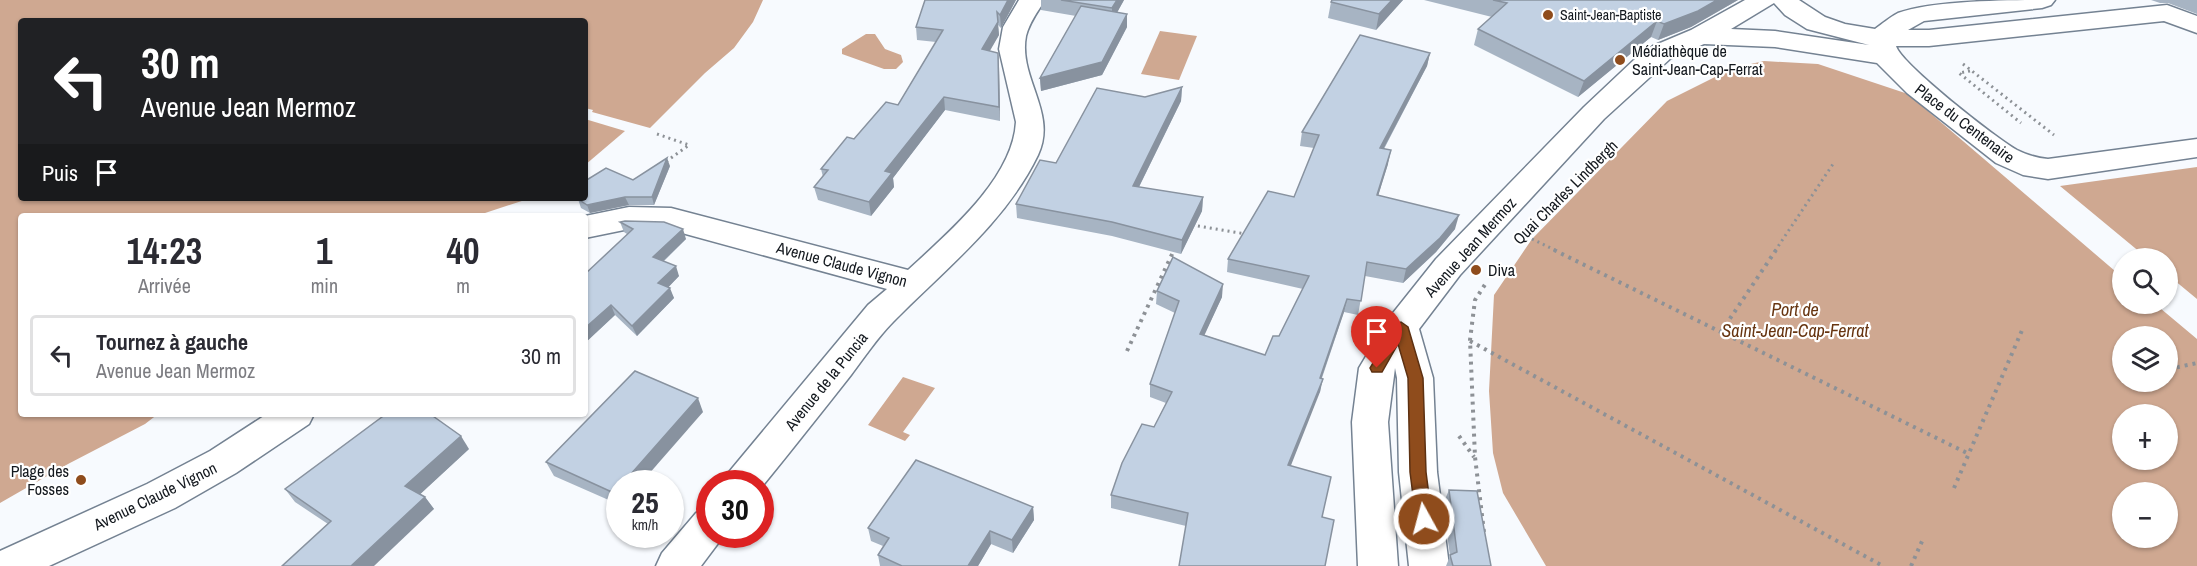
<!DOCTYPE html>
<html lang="fr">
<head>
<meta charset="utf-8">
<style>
  :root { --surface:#fff; --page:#f7f7f7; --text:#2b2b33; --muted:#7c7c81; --line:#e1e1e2 }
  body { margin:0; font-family:"Archivo Narrow",sans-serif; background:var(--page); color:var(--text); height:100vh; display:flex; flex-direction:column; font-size:22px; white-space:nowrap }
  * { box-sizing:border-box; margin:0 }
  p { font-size:20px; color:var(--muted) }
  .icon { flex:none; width:33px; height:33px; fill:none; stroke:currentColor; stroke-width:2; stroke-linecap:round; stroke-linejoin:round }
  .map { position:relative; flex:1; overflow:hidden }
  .sheet { position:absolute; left:18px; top:213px; width:570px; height:204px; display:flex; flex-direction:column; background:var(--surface); border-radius:6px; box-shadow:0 2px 4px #0004 }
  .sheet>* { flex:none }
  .hud { position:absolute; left:18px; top:18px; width:570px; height:183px; border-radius:6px; box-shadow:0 2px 4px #0004; background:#202124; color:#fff; overflow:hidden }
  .fabs { position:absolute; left:2112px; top:248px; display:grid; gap:12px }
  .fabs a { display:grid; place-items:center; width:66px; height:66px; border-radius:50%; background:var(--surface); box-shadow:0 2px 4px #0004; font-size:30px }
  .speed { position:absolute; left:606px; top:470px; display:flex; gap:12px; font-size:30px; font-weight:700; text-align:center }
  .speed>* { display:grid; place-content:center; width:78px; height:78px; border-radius:50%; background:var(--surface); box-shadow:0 2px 4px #0004; line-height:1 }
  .speed small { font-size:15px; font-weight:400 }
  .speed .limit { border:9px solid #d22; background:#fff; color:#111 }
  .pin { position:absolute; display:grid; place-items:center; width:51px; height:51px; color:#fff; margin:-62px -26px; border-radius:50% 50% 50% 0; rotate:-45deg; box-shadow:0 0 6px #0007 }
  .pin .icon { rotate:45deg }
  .me { position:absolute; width:66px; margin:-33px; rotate:353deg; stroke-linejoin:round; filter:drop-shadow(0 0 4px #0008) }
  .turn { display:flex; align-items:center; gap:21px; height:126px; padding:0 24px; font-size:27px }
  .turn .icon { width:78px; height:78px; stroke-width:2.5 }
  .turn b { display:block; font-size:42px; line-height:51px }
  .then { display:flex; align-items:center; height:57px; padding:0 24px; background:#0003; gap:12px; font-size:22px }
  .eta { display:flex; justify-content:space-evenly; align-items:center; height:102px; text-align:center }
  .eta b { font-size:36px; font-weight:800; line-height:42px }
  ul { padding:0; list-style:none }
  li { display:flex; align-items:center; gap:18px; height:81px; margin:0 12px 9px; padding:0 12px; border:3px solid var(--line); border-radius:6px }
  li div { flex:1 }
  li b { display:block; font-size:22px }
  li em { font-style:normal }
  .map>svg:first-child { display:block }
  .water { fill:#cfa891; fill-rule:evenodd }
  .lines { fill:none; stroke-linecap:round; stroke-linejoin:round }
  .minor-casing { stroke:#748292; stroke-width:3 }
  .path-far1 { stroke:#8d9196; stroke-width:3; stroke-dasharray:2 4; stroke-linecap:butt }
  .path { stroke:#8d9196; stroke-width:4; stroke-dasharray:3 5; stroke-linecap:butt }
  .minor { fill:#fff; fill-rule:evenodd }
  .wall { fill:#a7b4c3 }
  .shaded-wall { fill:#88929f }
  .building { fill:#c2d1e3; stroke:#88929f; stroke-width:1.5 }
  .route { fill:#8f4c1c; stroke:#5d3112; stroke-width:1.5 }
  .poi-dot { fill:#8f4c1c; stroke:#fff; stroke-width:2 }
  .labels { text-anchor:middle; stroke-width:4.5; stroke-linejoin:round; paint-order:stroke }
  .far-poi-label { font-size:14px; fill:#13181e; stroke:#fff; text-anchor:start }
  .poi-label { font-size:16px; fill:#13181e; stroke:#fff; text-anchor:start }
  .street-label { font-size:16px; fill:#13181e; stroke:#fff }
  .water-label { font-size:18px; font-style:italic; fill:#673511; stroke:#fff }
</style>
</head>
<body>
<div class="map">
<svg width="2197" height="566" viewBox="0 0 2197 566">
  <rect width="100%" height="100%" fill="#f7fafe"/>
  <!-- water -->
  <g class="water">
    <path d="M0 0H763L753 22 734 48 705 73 650 128 592 112 593 110 585 108V21H21V198H531L476 216H21V414H158L145 424 68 464 0 503Z"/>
    <path d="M1160 31 1197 36 1179 80 1141 74Z"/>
    <path d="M866 34H875L885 49 901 55 903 62 896 69H884L842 54V49Z"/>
    <path d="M1764 61 1818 64 1908 94 2122 277V303H2154L2197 339V566H1546L1503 493 1493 453 1489 391 1494 295 1532 239 1667 101 1733 68ZM2122 336H2168V381H2122ZM2122 414H2168V459H2122ZM2122 492H2168V537H2122Z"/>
    <path d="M585 119 625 131 585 165Z"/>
    <path d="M2197 167V299L2168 275V258H2147L2060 186Z"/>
    <path d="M903 377 935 388 903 432 910 435 905 441 868 425Z"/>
  </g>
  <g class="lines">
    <defs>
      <g id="minor">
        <path d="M1019 0H1045C1038 11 1029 23 1026 36 1018 78 1058 113 1038 155 1005 223 945 269 893 322 877 338 864 358 851 375 821 413 791 451 760 489V483H724L729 472 868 305 887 289 671 230 629 229 585 238V216L629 207 671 208 908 270C947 234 1013 179 1016 122L999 49 1003 27Z"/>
        <path d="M1745 0H1799L1825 17 1845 24 1875 29C1882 24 1890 17 1898 13 1934 0 2013 0 2055 0L2051 5 2042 8 1924 21 1908 30H1929L2167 5 2197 16V33L2164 21 1929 46H1896C1901 64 1997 139 2017 150 2027 155 2037 158 2048 159L2197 139V157L2048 179 2023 175 1996 163 1907 93 1877 63 1775 47 1704 44 1671 58 1604 119 1460 275 1419 329 1433 378 1437 472 1449 566H1409L1399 472 1397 378 1395 368 1388 422 1398 566H1358L1352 422 1359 368 1389 318 1436 259 1584 107 1636 58 1653 46 1691 30ZM1774 3 1785 15 1807 29 1869 45 1775 31 1731 29Z"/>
        <path d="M267 414H314L309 424 236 473 175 508 49 566H0V551L147 484 210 451Z"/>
        <path d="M710 508V534H725L701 566H656L662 553 696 513Z"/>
      </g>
    </defs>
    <!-- minor casing -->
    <use href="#minor" class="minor-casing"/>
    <!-- path-far1 -->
    <g class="path-far1">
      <path d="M1963 64 2054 135"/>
      <path d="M1970 71 1959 73 2021 123"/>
      <path d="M657 134 689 145 664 163"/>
      <path d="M1192 225 1246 234"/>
      <path d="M1532 239 1557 251"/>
      <path d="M1173 251 1174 249"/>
      <path d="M1775 251 1833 164"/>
    </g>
    <!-- path -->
    <g class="path">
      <path d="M1554 250 1969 454"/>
      <path d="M1721 332 1776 250"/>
      <path d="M1470 341 1883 566"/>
      <path d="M1127 351 1174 250"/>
      <path d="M2169 369 2197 363"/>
      <path d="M1459 436 1474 457"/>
      <path d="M1954 488 2023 328"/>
      <path d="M1484 532 1475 457 1470 340 1475 300 1486 283"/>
      <path d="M1911 566 1923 539"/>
    </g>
    <!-- minor -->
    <use href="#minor" class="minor"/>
  </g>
  <!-- wall -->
  <g class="wall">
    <path d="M925 0H1016L1001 28 998 25 999 35 989 51 999 66 1000 121 945 110 893 178 894 187 871 216 818 200 814 187 823 177 821 169 854 139 898 105 936 42 917 40 916 27Z"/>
    <path d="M1041 0H1124L1117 12 1127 27 1102 75 1041 91 1040 78 1076 16 1041 10Z"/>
    <path d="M1403 0 1376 30 1328 18 1331 2Z"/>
    <path d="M1424 0H1738L1691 27 1658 40 1651 37 1578 97 1474 45 1478 29 1492 17Z"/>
    <path d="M2151 0H2197V14L2168 3H2160Z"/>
    <path d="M1430 53 1427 66 1384 149 1388 164 1378 196 1455 229 1436 252 1403 283 1365 276 1358 315 1344 312 1322 378 1320 392 1186 526 1111 508V495L1154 427 1166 403 1150 397V384L1175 313 1156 304 1157 291 1222 297 1204 335 1265 355 1279 336 1303 289 1227 272 1228 259 1294 197 1314 148 1300 146 1302 132Z"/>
    <path d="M1182 87 1181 101 1139 187 1203 197 1202 211 1181 254 1112 236 1017 218 1016 204 1056 163 1145 97Z"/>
    <path d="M670 166 654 205H629L590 213 581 208 578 199Z"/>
    <path d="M620 222 686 239 664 261 679 276 668 287 674 298 637 336 615 315 585 343 627 234 624 232Z"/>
    <path d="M703 412 620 483V505L554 476 546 462Z"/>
    <path d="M469 449 420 494 425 497 434 509 328 524 295 502 285 489Z"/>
    <path d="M1449 490 1491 566H1446L1450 556 1443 504Z"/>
    <path d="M1033 507 1034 520 1013 553 991 544 978 566H880L878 555 883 546 871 541 868 528Z"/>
  </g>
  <!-- shaded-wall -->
  <g class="shaded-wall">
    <path d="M1008 0H1016L1001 28 1000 15Z"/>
    <path d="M1117 0H1124L1112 22V8Z"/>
    <path d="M1392 0H1403L1376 30 1379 14Z"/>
    <path d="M1717 0H1738L1691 27 1658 40 1664 24Z"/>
    <path d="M997 12 999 35 983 63 982 49Z"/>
    <path d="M1127 14V27L1102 75 1041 91 1040 78Z"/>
    <path d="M1657 21 1651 37 1578 97 1584 81Z"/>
    <path d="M998 53 999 66 1000 121 999 107Z"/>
    <path d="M1430 53 1427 66 1377 161 1380 148Z"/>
    <path d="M1182 87 1181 101 1133 199V186Z"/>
    <path d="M944 97 945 110 893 178 894 187 871 216 869 202 885 171Z"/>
    <path d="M1391 150 1388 164 1374 209 1377 195Z"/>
    <path d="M667 158 670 166 654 205 652 197Z"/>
    <path d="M625 197 629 205 590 213 587 205Z"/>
    <path d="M1203 197 1202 211 1181 254 1182 240Z"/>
    <path d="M1459 215 1455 229 1436 252 1403 283 1406 269Z"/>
    <path d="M683 229 686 239 657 267 653 257Z"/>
    <path d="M676 266 679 276 662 294 658 283Z"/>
    <path d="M1223 284 1222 297 1199 347 1200 334Z"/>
    <path d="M670 288 674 298 637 336 632 326Z"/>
    <path d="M1347 299 1344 312 1317 391 1320 378Z"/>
    <path d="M611 305 615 315 585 343V328Z"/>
    <path d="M1323 379 1320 392 1286 478 1288 465Z"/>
    <path d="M698 398 703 412 641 483H623Z"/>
    <path d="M461 436 469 449 415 499 405 486Z"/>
    <path d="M620 487V503L614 493Z"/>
    <path d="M425 497 434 509 374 566H351Z"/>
    <path d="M1033 507 1034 520 1013 553 1012 540Z"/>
    <path d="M990 531 991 544 978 566H968Z"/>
  </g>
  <!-- building -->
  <g class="building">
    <path d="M925 0H1008L1000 15 997 12 998 22 982 49 998 53 999 107 944 97 885 171 892 173 869 202 814 187 828 170 821 169 847 137 854 139 886 102 898 105 943 30 916 27Z"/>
    <path d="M1061 0H1117L1112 8Z"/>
    <path d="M1332 0H1392L1379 14 1331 2Z"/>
    <path d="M1493 0H1717L1698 11 1664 24 1657 21 1584 81 1478 29 1507 3Z"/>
    <path d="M1081 6 1127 14 1102 62 1040 78Z"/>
    <path d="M1360 35 1430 53 1380 148 1391 150 1377 195 1459 215 1440 238 1406 269 1367 262 1361 301 1347 299 1320 378 1323 379 1288 465 1331 477 1322 517 1334 520 1325 566H1179L1188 513 1111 495 1122 463 1142 424 1154 427 1172 392 1150 384 1179 301 1157 291 1173 257 1223 284 1200 334 1265 355 1273 336H1279L1309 276 1228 259 1268 191 1294 197 1319 135 1302 132Z"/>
    <path d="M1182 87 1133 186 1203 197 1182 240 1112 222 1016 204 1040 160 1056 163 1097 88 1145 97Z"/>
    <path d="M667 158 652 197H625L587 205 578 199 580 198H585V181L606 168 633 180Z"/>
    <path d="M625 221 664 222 683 229 653 257 676 266 658 283 670 288 632 326 611 305 585 328V274L633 229 620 222Z"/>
    <path d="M635 371 698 398 623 483H620V487L614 493 546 462Z"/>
    <path d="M386 414H430L461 436 405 486 425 497 351 566H282L331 521 285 489Z"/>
    <path d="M916 460 1033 507 1012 540 990 531 968 566H902L878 555 889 538 868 528Z"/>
    <path d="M1449 490 1477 491 1491 566H1453L1450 555 1457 552Z"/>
  </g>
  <!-- route -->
  <path class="route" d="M1401 322 1408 327 1423 378 1426 472 1432 519 1429 524 1424 526 1418 524 1416 519 1410 472 1408 378 1398 344 1382 372H1372L1370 368 1396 324Z"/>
  <!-- markers -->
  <g class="poi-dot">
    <circle cx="1548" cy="15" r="6"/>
    <circle cx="1620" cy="60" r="6"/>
    <circle cx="1476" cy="270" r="6"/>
    <circle cx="81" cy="480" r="6"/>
  </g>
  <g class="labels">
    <!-- far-poi labels -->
    <g class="far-poi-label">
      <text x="1560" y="20">Saint-Jean-Baptiste</text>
    </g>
    <!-- poi labels -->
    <g class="poi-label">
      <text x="1632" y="57">Médiathèque de<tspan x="1632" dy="18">Saint-Jean-Cap-Ferrat</tspan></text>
      <text x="1488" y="276">Diva</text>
      <text x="69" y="477" text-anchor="end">Plage des<tspan x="69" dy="18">Fosses</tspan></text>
    </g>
    <!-- street labels -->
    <g class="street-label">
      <text transform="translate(1965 123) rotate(37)" y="6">Place du Centenaire</text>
      <text transform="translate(1565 192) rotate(-45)" y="6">Quai Charles Lindbergh</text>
      <text transform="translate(1470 247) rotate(-48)" y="6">Avenue Jean Mermoz</text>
      <text transform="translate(842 264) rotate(15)" y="6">Avenue Claude Vignon</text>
      <text transform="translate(826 381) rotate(-51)" y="6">Avenue de la Puncia</text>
      <text transform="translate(155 496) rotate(-26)" y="6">Avenue Claude Vignon</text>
    </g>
    <!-- water labels -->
    <g class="water-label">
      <text x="1795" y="316">Port de<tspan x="1795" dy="21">Saint-Jean-Cap-Ferrat</tspan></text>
    </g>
  </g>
</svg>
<div class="fabs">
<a><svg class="icon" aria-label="search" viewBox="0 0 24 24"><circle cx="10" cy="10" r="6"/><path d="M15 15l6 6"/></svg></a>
<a><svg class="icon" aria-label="layers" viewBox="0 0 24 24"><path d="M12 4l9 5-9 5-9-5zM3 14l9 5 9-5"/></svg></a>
<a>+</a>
<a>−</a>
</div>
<div class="speed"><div>25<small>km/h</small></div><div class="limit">30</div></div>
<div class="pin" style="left:1377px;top:368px;background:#d93025"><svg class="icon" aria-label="arrive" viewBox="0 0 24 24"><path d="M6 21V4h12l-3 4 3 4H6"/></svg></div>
<svg class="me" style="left:1424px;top:519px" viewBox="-20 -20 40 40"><circle r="17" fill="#8f4c1c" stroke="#fff" stroke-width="3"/><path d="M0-11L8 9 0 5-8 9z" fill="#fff"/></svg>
<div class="hud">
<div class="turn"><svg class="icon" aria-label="left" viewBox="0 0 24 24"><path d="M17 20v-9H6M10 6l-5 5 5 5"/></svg><div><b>30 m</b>Avenue Jean Mermoz</div></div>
<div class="then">Puis<svg class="icon" aria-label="arrive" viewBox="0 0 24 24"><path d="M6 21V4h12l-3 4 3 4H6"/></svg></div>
</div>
<section class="sheet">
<div class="eta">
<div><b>14:23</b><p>Arrivée</p></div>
<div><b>1</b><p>min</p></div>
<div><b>40</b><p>m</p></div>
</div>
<ul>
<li><svg class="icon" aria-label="left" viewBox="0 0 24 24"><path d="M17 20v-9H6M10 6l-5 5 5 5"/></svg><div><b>Tournez à gauche</b><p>Avenue Jean Mermoz</p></div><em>30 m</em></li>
</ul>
</section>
</div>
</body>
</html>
